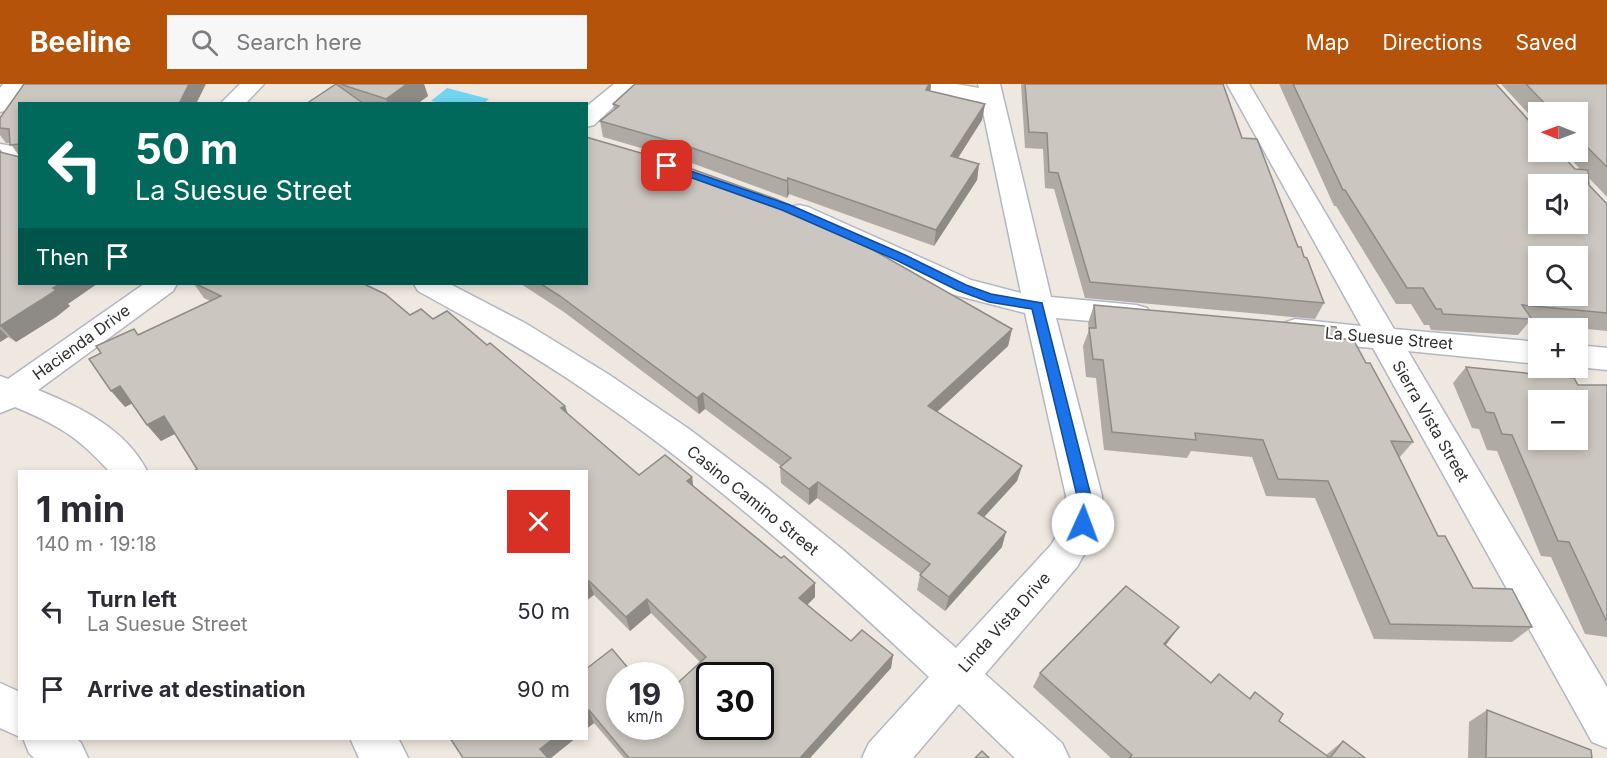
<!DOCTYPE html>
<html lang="en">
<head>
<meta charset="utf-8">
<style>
  :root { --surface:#fff; --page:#f7f7f7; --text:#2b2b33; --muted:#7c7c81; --accent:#b45309 }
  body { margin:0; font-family:Inter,sans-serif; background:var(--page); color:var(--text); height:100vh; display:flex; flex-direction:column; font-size:22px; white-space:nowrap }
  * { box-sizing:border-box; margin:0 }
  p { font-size:20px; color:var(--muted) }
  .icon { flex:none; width:33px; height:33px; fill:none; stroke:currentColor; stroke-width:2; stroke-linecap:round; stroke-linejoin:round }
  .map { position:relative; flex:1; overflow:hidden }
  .side { position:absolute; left:18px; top:386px; width:570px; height:270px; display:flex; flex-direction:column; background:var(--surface); border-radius:0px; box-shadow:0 3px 9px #0003 }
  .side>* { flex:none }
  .top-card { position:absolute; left:18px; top:18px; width:570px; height:183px; border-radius:0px; box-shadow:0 3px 9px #0003; background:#00695c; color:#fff; overflow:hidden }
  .needle { width:39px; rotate:271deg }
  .controls { position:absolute; left:1528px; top:18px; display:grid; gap:12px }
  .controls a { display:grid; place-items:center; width:60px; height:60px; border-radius:0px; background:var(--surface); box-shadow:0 3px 9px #0003; font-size:30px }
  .speed { position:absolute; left:606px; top:578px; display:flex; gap:12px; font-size:30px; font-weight:700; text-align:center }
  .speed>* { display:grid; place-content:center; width:78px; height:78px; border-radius:50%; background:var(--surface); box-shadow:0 3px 9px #0003; line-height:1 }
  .speed small { font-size:15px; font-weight:400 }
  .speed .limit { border:3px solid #111; border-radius:9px; background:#fff; color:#111 }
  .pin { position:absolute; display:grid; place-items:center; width:51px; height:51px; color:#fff; margin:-26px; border-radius:12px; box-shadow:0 3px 9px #0006 }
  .me { position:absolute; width:66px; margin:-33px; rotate:2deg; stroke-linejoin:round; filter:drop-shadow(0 0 4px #0008) }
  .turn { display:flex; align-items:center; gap:21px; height:126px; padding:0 18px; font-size:27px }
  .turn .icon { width:78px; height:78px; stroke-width:2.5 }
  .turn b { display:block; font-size:42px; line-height:51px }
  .then { display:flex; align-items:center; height:57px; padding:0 18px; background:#0003; gap:12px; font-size:22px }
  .round { display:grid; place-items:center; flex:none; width:63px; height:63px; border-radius:0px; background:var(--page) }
  .overview { display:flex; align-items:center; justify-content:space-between; height:102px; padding:0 18px }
  h1 { font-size:36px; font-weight:700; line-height:45px }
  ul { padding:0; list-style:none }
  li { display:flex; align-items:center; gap:18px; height:78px; padding:0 18px }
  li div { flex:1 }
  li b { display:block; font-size:22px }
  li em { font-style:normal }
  header { display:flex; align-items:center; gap:36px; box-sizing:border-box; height:84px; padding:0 30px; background:var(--accent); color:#fff }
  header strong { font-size:28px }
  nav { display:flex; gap:33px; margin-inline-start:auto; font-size:21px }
  .search { width:420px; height:54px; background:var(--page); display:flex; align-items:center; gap:15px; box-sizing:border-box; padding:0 21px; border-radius:0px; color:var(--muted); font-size:22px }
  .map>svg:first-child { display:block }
  .water { fill:#73d4f1 }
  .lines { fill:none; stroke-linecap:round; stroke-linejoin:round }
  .minor-casing { stroke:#b4b7c1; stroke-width:3 }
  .minor { fill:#fff; fill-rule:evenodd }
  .wall { fill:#afaaa4 }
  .shaded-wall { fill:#8e8b86 }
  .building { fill:#cbc6bf; stroke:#8e8b86; stroke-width:1.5; fill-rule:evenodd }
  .route { fill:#1a73e8; stroke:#114b97; stroke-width:1.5 }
  .labels { text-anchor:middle; stroke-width:4.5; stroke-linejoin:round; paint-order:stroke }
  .street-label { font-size:16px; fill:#2e2e2e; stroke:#fff }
</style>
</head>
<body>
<header>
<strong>Beeline</strong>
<div class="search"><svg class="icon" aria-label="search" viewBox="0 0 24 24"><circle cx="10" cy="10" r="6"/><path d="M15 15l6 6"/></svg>Search here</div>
<nav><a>Map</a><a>Directions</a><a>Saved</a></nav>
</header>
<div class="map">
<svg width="1607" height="674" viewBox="0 0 1607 674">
  <rect width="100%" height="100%" fill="#efe8e0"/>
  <!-- water -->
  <path class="water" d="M447 4 489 15 483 20 441 19 431 17Z"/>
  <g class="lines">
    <defs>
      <g id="minor">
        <path d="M3 0H25L8 26 0 28V4Z"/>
        <path d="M240 0H264L245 20H220Z"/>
        <path d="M614 0H638L594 41 586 43V23Z"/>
        <path d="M905 0H956L979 4 978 0H1000L1051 213 1136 221 1147 224 1151 231 1147 238 1136 241 1056 234 1102 412 1101 440 1077 483 985 590 1062 659 1069 674H1015L959 620 913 674H862L869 659 929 593C821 491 709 391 586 307 532 270 475 238 418 207L414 200H450L525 239 608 290 689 345 767 404 843 466 956 564 1051 461 1065 438 1066 412 1025 229 951 210 790 135 786 129 790 123 799 121 808 123 971 196 1021 209 981 18 916 7 908 5Z"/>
        <path d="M1227 0H1249L1394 245 1539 258V280L1408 267 1607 603V664L1592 658 1373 264 1295 257 1284 253 1280 246 1284 239 1295 235 1361 242Z"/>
        <path d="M0 60 20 63V77L0 74Z"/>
        <path d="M144 200H177L173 207 38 306C80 323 126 345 147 387H109C77 352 58 341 15 323L0 329V292L8 295Z"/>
        <path d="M1578 261 1607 264V286L1578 283Z"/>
        <path d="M0 599 20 608V653L0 644Z"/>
        <path d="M23 654H76L81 659 88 674H34L29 669Z"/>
        <path d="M350 654H398L408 674H359Z"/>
      </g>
    </defs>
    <!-- minor casing -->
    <use href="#minor" class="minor-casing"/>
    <!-- minor -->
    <use href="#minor" class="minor"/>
  </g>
  <!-- wall -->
  <g class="wall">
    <path d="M338 0H424L428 12 417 20H306Z"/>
    <path d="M931 0 930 7 985 20 982 36 958 74 979 80 977 96 934 162 789 110 787 114 686 77 603 53 600 37 614 26 613 20Z"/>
    <path d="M1021 0H1223L1242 54 1304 173 1324 219 1315 235 1085 214 1054 105 1045 104 1043 65 1025 64Z"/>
    <path d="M1279 0H1496L1575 85 1581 86 1564 68H1578V28H1539V41L1501 0H1607V113L1589 94V101L1607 120V247L1528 239 1518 251 1431 246 1429 241H1424L1411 220H1396L1336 122H1334Z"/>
    <path d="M20 20V73L10 59H6L0 51V34Z"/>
    <path d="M0 65 3 69 68 220 70 222 56 233 16 258 8 253 0 258Z"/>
    <path d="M194 200H364L410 231 433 235 487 261 565 322 568 330 639 391 692 393 693 402 815 513 807 521 851 557 893 571 891 584 810 674H624L594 639 586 645V585L670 642 700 578 651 529 630 547 594 511 197 385 175 350 161 357 147 341 132 319 125 323 139 251 210 217 204 214Z"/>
    <path d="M521 200H586L1012 245 1008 262 937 328 1022 382 1017 397 984 433 1002 463 945 527 917 506 920 491 921 490 817 414 809 421 781 399 780 383 781 382 705 325 699 330 564 228Z"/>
    <path d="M1094 221 1340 255 1366 279 1413 358 1399 374 1438 452 1473 504 1532 543 1512 558 1374 555 1315 414 1266 412 1252 373 1191 367 1187 374 1104 366 1096 294 1086 293 1083 262 1089 246 1088 239Z"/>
    <path d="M1466 283 1578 301H1607V553L1585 550 1551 473 1541 472 1497 367 1487 366 1479 345 1472 344 1453 299Z"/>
    <path d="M1168 558 1166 561 1211 599 1249 614 1255 608 1279 637 1326 671 1343 657 1365 674H1111L1033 603 1040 589Z"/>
    <path d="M1487 626 1592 674H1468L1469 638Z"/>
  </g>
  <!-- shaded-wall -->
  <g class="shaded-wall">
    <path d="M189 0H206L196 20H179Z"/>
    <path d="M407 0H424L428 12 417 20H388L386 15Z"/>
    <path d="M929 0H931L930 12 926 6Z"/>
    <path d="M985 20 982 36 949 88 951 72Z"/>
    <path d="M979 80 977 96 934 162 936 146Z"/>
    <path d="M788 94 789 110 787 114V97Z"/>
    <path d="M60 200H97L68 220 70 222 56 233 16 258 0 242Z"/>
    <path d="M0 245 8 253 0 258Z"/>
    <path d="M1012 245 1008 262 926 338 928 322Z"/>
    <path d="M120 302 135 318 125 323 111 307Z"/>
    <path d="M703 309 705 325 699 330 697 314Z"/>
    <path d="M565 322 570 337 561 324Z"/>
    <path d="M164 332 178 348 161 357 147 341Z"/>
    <path d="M1022 382 1017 397 974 444 978 429Z"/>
    <path d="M692 393 694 408 687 397Z"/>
    <path d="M818 398 817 414 809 421V405Z"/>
    <path d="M1006 448 1002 463 945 527 949 513Z"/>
    <path d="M589 497 594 511 586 517V499Z"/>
    <path d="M815 499V513L799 529V514Z"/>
    <path d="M647 515 651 529 630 547 626 533Z"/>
    <path d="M1179 543 1168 558 1153 575 1164 560Z"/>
    <path d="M893 571 891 584 810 674H800Z"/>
    <path d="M589 626 594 639 586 645V628Z"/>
    <path d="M554 654H576L551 674H546L540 665Z"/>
  </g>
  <!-- building -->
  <g class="building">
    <path d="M24 0H189L179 20H20V60L10 61 9 45 0 44V34Z"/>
    <path d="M336 0 364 20H306Z"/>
    <path d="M340 0H407L386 15Z"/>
    <path d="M635 0H929L926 6 985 20 951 72 979 80 936 146 788 94 787 97 684 61 600 37 619 22 613 20Z"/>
    <path d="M1025 0H1223L1242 54 1257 55 1298 163H1301L1304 173 1307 174 1324 219 1090 198 1058 89 1049 88 1047 49 1029 48Z"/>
    <path d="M1293 0H1496L1539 48V68H1559L1575 85 1588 86 1589 101 1607 120V229L1522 221 1532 235 1443 230 1441 225H1436L1423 204H1407L1345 106H1343ZM1539 100H1578V140H1539ZM1539 172H1578V212H1539Z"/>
    <path d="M1526 0H1607V83L1578 54V28H1552V27Z"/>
    <path d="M586 53 675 79 776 115 810 130 1012 245 928 322 1022 382 978 429 1006 448 949 513 920 491 930 480 818 398 809 405 780 383 791 374 703 309 697 314 560 212 541 200H586Z"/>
    <path d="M0 68 20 73V200H60L53 204 56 206 41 216 0 242Z"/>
    <path d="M196 200H364L385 210 410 231 421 225 433 235 447 227 487 261 490 259 565 322 561 324 639 391 665 371 692 393 687 397 781 474 784 472 815 499 799 514 851 557 862 546 893 571 800 674H629L589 626 586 628V585L612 565 634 591H620V642H670V606L706 573 647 515 626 533 589 497 586 499V387H194L197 385 164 332 147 341 120 302 111 307 89 275 101 269 96 262 134 245 138 251 221 212ZM710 591H760V642H710Z"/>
    <path d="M1094 221 1336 243 1340 255H1353L1366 279H1370L1413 358 1391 357 1438 452H1445L1473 504 1512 505 1532 543 1390 540 1328 397 1278 395 1263 356 1195 349 1196 356 1112 348 1103 276 1093 275 1089 244H1096Z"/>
    <path d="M1466 283 1574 294 1578 301H1607V536H1606L1569 458 1558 457 1512 351 1502 350 1494 329 1486 328ZM1539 316H1578V356H1539Z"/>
    <path d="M1126 502 1179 543 1164 560 1211 599 1219 590 1250 615 1255 608 1283 630 1279 637 1330 674 1343 657 1365 674H1129L1132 671 1040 589Z"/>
    <path d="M1487 626 1591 666 1592 674H1486Z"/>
    <path d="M450 654H554L540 665 548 674H463Z"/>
    <path d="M982 667 989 674H975Z"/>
  </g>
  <!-- route -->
  <path class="route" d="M667 79 790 121 905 171 966 201 991 210 1042 219 1091 412 1088 445 1083 447 1077 445 1075 440 1077 412 1032 225 989 218 957 206 896 176 782 126 664 84V80Z"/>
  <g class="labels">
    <!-- street labels -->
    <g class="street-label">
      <text transform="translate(1389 254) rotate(5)" y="6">La Suesue Street</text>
      <text transform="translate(81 258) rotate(-36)" y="6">Hacienda Drive</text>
      <text transform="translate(1431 337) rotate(60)" y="6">Sierra Vista Street</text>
      <text transform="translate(753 416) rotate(39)" y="6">Casino Camino Street</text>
      <text transform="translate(1004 538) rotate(-48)" y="6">Linda Vista Drive</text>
    </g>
  </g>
</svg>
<div class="controls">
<a><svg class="needle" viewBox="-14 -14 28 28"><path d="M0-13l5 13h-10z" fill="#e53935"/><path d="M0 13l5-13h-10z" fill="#7c7c81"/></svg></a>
<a><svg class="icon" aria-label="sound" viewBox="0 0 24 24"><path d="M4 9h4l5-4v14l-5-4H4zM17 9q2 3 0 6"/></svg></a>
<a><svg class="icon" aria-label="search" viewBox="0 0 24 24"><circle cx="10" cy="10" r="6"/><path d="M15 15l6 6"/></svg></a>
<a>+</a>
<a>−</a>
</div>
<div class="speed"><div>19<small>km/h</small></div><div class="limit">30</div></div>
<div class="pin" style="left:667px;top:82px;background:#d93025"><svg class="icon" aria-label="arrive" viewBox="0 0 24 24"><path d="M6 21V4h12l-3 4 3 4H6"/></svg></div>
<svg class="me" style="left:1083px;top:440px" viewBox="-20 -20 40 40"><circle r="19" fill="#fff"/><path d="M0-13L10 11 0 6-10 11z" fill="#1a73e8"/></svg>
<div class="top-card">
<div class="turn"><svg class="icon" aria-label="left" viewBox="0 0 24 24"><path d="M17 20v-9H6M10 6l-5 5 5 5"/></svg><div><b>50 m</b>La Suesue Street</div></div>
<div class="then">Then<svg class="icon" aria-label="arrive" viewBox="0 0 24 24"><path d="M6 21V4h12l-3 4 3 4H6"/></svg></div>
</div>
<section class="side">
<div class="overview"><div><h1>1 min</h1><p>140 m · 19:18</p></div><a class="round" style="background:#d93025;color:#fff"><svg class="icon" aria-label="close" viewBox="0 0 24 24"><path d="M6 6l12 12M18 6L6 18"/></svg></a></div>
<ul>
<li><svg class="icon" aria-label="left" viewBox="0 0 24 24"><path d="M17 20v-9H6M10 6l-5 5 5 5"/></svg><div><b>Turn left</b><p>La Suesue Street</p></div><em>50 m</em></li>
<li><svg class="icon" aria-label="arrive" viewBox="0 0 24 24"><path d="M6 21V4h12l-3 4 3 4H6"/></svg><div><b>Arrive at destination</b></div><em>90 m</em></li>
</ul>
</section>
</div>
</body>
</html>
